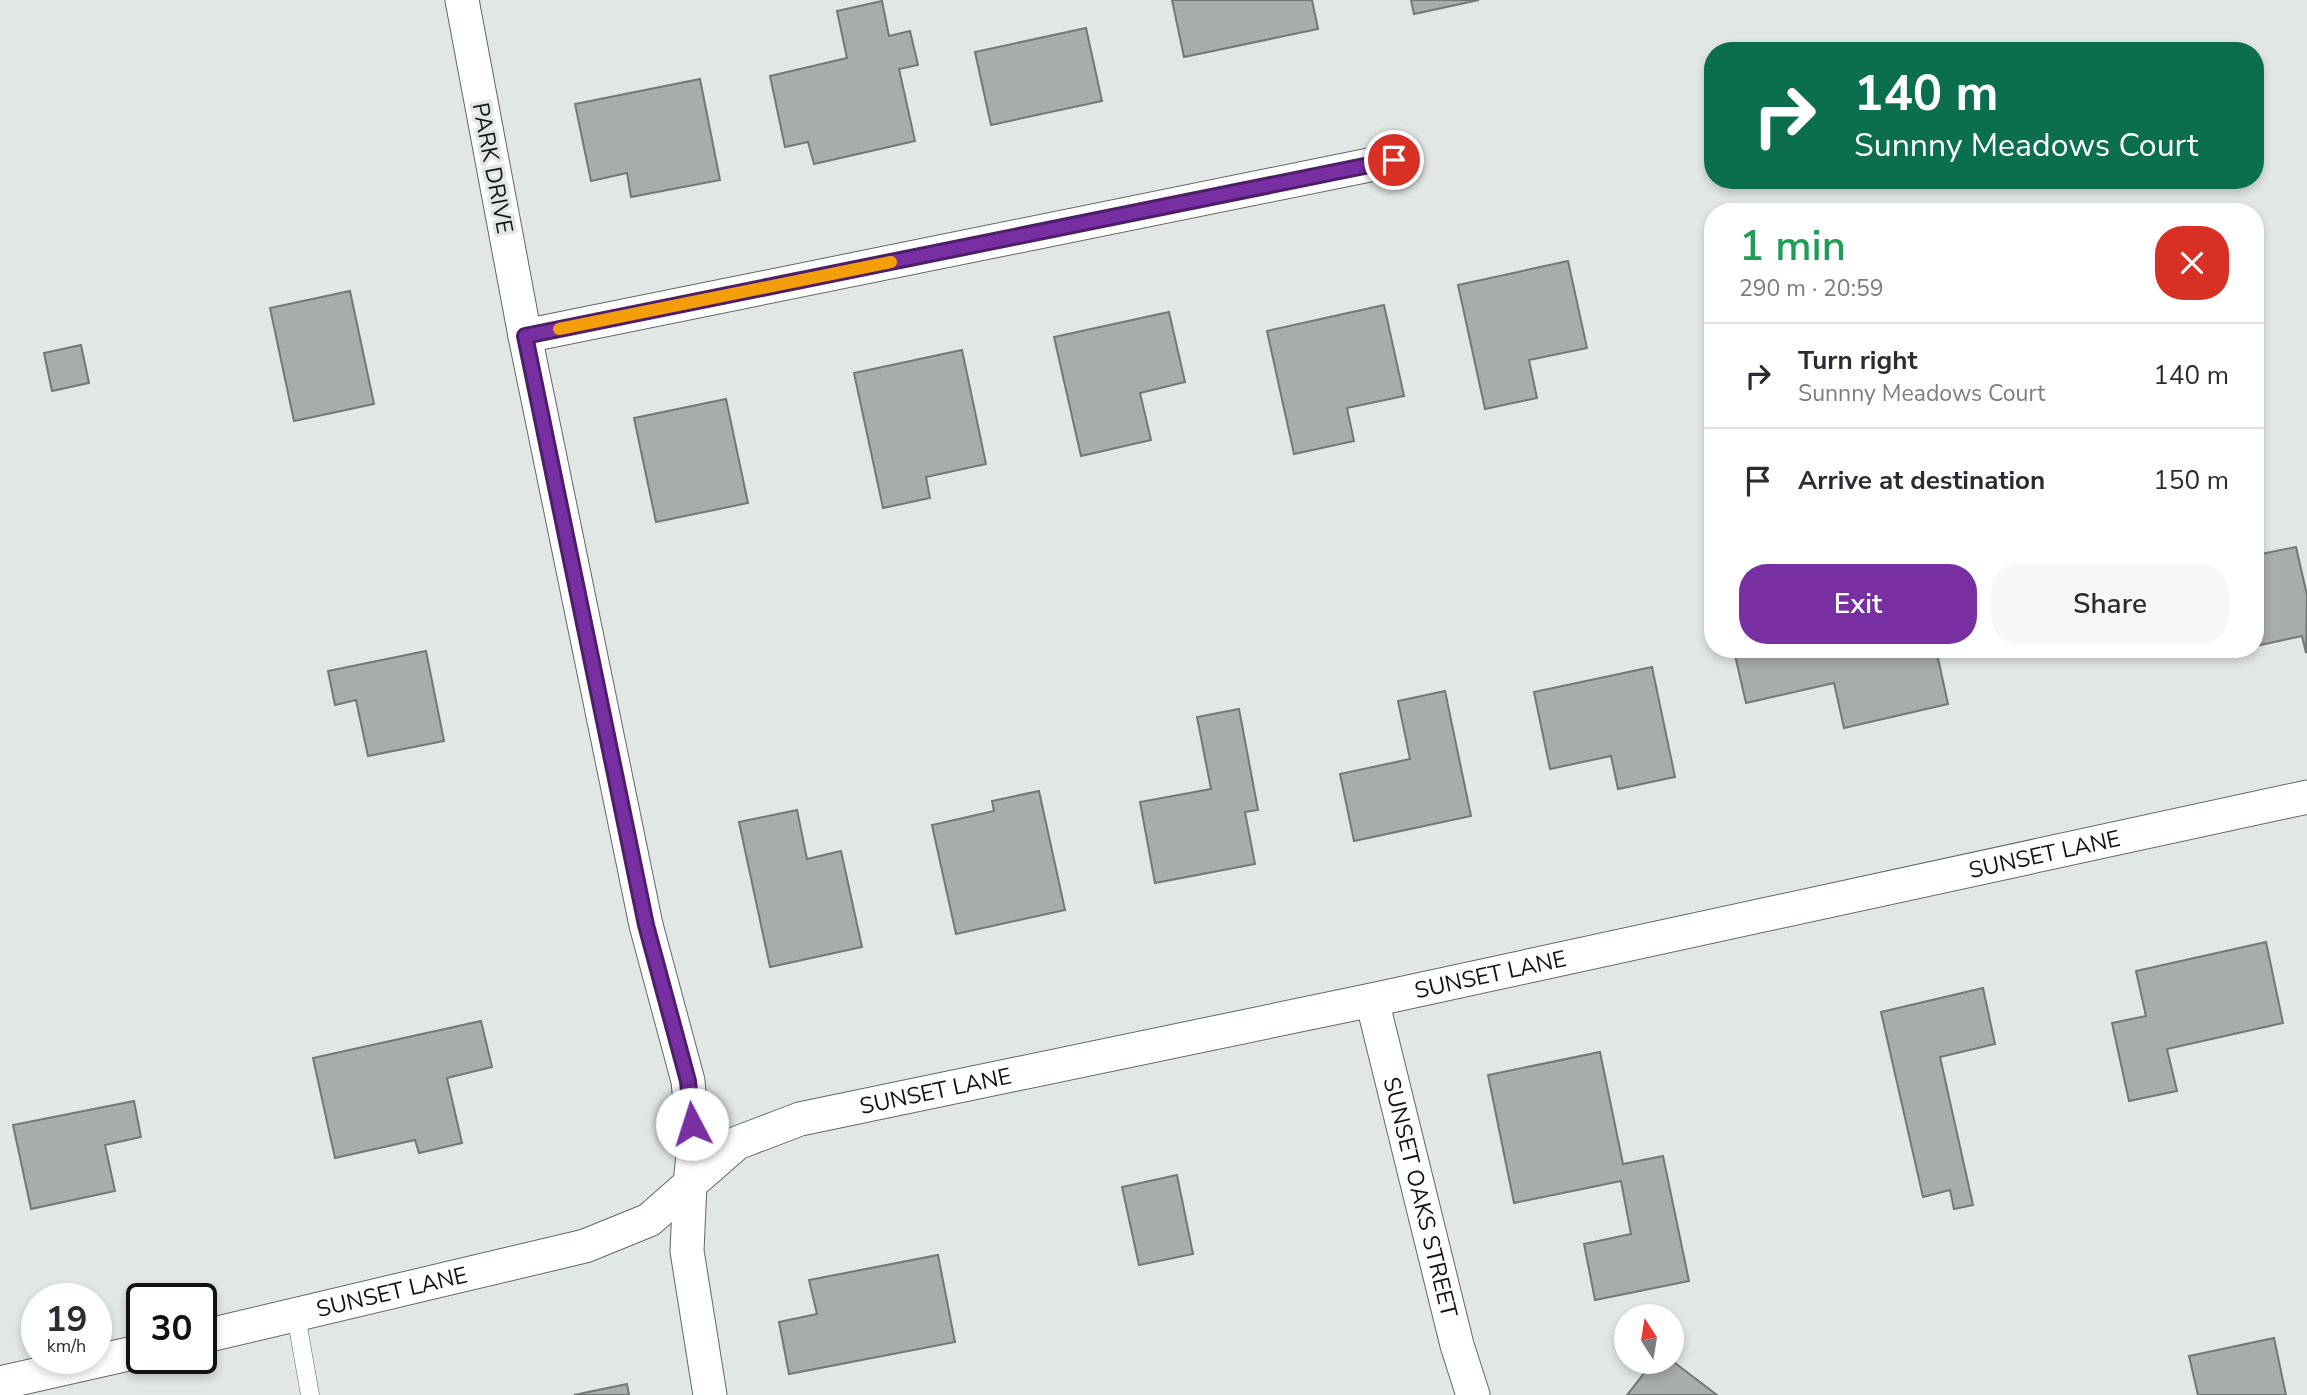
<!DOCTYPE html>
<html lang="en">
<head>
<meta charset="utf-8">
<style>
  :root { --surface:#fff; --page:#f7f7f7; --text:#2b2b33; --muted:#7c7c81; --line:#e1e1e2; --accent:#772fa2 }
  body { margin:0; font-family:"Nunito Sans",sans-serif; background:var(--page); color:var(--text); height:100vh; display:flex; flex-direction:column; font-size:26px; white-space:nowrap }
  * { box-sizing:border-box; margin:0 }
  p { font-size:23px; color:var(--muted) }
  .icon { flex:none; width:38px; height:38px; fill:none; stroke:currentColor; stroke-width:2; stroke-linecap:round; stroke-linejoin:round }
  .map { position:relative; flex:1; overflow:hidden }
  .side { position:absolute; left:1704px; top:203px; width:560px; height:455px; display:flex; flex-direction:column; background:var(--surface); border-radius:28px; box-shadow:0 4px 10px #0003 }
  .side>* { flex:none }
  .top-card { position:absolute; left:1704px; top:42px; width:560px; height:147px; border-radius:28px; box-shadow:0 4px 10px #0003; background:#0b6e4f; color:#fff; overflow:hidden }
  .needle { width:46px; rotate:348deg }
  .tools { position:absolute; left:1614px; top:1304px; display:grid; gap:14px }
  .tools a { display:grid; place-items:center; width:70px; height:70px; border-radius:50%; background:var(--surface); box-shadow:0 4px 10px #0003; font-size:35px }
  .speed { position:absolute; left:21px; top:1283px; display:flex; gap:14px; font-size:35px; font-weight:700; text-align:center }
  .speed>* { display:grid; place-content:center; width:91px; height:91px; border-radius:50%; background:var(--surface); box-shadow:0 4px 10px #0003; line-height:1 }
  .speed small { font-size:18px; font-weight:400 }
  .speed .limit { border:4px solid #111; border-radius:10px; background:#fff; color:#111 }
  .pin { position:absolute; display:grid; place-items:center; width:60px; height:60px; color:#fff; margin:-30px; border:4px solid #fff; border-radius:50%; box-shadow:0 2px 7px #0007 }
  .me { position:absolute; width:77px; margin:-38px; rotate:355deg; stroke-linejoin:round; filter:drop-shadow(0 0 5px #0008) }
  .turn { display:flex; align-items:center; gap:24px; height:147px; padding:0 35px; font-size:32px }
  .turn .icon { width:91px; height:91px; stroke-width:2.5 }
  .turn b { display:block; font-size:49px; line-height:60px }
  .round { display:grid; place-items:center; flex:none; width:74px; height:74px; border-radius:28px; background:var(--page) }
  .summary { display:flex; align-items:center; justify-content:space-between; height:119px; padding:0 35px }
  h1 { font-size:42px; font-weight:600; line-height:52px; color:#1e9e55 }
  .action { display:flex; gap:14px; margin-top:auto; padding:14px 35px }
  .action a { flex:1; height:80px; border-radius:28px; background:var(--accent); color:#fff; font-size:28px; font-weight:600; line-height:80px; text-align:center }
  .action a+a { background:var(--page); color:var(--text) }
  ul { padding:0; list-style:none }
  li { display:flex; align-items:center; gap:21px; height:105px; padding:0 35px; border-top:2px solid var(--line) }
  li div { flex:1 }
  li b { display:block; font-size:26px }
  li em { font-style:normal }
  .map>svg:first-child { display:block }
  .building { fill:#a8adaa; stroke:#737775; stroke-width:2 }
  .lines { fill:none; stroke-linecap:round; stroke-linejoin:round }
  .lane-casing { stroke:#636764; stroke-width:19 }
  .street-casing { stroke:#636764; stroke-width:35 }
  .lane { stroke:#fff; stroke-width:18 }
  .street { stroke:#fff; stroke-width:33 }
  .route-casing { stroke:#4d1f69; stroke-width:18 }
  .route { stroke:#772fa2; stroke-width:12 }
  .slow { stroke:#f59e0b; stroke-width:12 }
  .labels { text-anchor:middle; stroke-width:7; stroke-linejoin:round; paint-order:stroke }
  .street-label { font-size:23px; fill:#121413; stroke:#e1e7e4 }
</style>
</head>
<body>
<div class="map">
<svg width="2307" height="1395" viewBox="0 0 2307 1395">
  <rect width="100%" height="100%" fill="#e1e7e4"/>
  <!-- building -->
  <g class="building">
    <path d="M1172 0H1312L1318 29 1184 57Z"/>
    <path d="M1411 0H1479L1414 14Z"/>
    <path d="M882 1 889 36 910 31 918 65 899 69 915 141 814 164 808 142 785 147 770 76 847 58 837 11Z"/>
    <path d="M1086 28 1102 101 991 125 975 52Z"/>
    <path d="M700 79 720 180 631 197 627 173 591 181 575 104Z"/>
    <path d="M1568 261 1587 348 1529 360 1537 398 1485 409 1458 285Z"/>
    <path d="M350 291 374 404 294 421 270 308Z"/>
    <path d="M1384 305 1404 396 1347 408 1354 441 1294 454 1267 331Z"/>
    <path d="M1169 312 1185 382 1140 393 1151 440 1081 456 1054 337Z"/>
    <path d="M81 345 89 383 52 391 44 353Z"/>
    <path d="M962 350 986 464 926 477 930 498 883 508 854 373Z"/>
    <path d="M726 399 748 503 656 522 634 418Z"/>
    <path d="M2296 547 2307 595 2306 653 2302 636 2256 646V555Z"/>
    <path d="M1741 649H1936L1948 704 1844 728 1834 683 1746 703 1734 651Z"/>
    <path d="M426 651 444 741 368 756 356 700 335 705 328 671Z"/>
    <path d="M1652 667 1675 777 1618 789 1611 756 1550 769 1534 692Z"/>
    <path d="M1445 691 1471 816 1354 841 1340 774 1410 759 1398 701Z"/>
    <path d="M1239 709 1258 810 1245 812 1255 864 1155 883 1140 802 1211 789 1197 717Z"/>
    <path d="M1039 791 1065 910 956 934 932 825 994 811 992 801Z"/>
    <path d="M797 810 807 859 841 851 862 947 770 967 739 822Z"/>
    <path d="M2266 942 2283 1023 2167 1049 2177 1091 2129 1101 2112 1023 2146 1016 2136 971Z"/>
    <path d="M1983 988 1995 1044 1940 1057 1973 1205 1954 1209 1950 1190 1923 1197 1881 1012Z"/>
    <path d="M481 1021 492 1067 447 1078 462 1143 419 1153 415 1140 335 1158 313 1058Z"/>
    <path d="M1600 1052 1623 1164 1663 1156 1689 1281 1595 1300 1584 1244 1631 1234 1621 1181 1514 1203 1488 1075Z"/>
    <path d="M134 1101 141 1137 105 1145 115 1191 31 1209 13 1125Z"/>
    <path d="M1177 1175 1193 1254 1139 1265 1122 1187Z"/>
    <path d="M938 1255 955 1342 789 1374 779 1322 817 1314 809 1280Z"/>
    <path d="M2274 1338 2286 1395H2198L2189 1356Z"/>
    <path d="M1671 1360 1717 1395H1627L1653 1362Z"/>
    <path d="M627 1384 629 1395H574Z"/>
  </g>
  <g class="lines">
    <defs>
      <path id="lane" d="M296 1315 310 1395"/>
      <g id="street">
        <path d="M525 336 1394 160"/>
        <path id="s1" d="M1372 1000 1457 1345 1473 1395"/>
        <path id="s2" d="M201 1337 585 1246 649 1220 690 1184 694 1145 688 1081 646 925 525 336 462 0"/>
        <path d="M0 1383 142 1351"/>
        <path id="s3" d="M710 1395 687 1251 690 1184 737 1143 800 1119 1372 1000 2307 797"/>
      </g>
    </defs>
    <!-- lane casing -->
    <use href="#lane" class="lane-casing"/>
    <!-- street casing -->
    <use href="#street" class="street-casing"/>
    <!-- lane -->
    <use href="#lane" class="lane"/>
    <!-- street -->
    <use href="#street" class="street"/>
  </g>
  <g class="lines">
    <defs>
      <path id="route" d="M692 1124 688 1081 646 925 525 336 1394 160"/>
    </defs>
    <!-- route casing -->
    <use href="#route" class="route-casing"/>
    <!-- route -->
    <use href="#route" class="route"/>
    <!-- slow -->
    <path class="slow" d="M559 329 891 262"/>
  </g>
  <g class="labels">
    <!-- street labels -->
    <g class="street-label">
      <text transform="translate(493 168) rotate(79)" y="8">PARK DRIVE</text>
      <text dy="8" stroke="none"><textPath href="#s3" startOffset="1615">SUNSET LANE</textPath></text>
      <text dy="8" stroke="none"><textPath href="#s3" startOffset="1048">SUNSET LANE</textPath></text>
      <text dy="8" stroke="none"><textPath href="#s3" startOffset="481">SUNSET LANE</textPath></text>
      <text dy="8" stroke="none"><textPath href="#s1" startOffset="203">SUNSET OAKS STREET</textPath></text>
      <text dy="8" stroke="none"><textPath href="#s2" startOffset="196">SUNSET LANE</textPath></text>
    </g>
  </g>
</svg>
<div class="tools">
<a><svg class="needle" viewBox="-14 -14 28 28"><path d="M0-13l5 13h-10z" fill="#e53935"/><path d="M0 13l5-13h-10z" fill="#7c7c81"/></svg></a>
</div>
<div class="speed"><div>19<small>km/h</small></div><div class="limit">30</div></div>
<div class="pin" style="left:1394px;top:160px;background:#d93025"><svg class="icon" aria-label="arrive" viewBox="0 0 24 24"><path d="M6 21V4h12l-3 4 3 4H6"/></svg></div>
<svg class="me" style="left:692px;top:1124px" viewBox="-20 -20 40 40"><circle r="19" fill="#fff"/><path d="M0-13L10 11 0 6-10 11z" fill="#772fa2"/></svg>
<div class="top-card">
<div class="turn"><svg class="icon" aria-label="right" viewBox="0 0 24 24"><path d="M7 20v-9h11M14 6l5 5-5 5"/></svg><div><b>140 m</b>Sunnny Meadows Court</div></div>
</div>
<section class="side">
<div class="summary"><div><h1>1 min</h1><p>290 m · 20:59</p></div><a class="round" style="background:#d93025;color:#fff"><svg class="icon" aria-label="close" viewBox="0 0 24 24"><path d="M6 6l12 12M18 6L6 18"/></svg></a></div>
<ul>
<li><svg class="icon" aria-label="right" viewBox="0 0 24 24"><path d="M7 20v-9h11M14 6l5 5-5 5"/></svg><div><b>Turn right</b><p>Sunnny Meadows Court</p></div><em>140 m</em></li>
<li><svg class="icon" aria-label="arrive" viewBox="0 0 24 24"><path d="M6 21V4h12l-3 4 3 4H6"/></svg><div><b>Arrive at destination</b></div><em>150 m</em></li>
</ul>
<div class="action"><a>Exit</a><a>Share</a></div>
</section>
</div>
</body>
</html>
